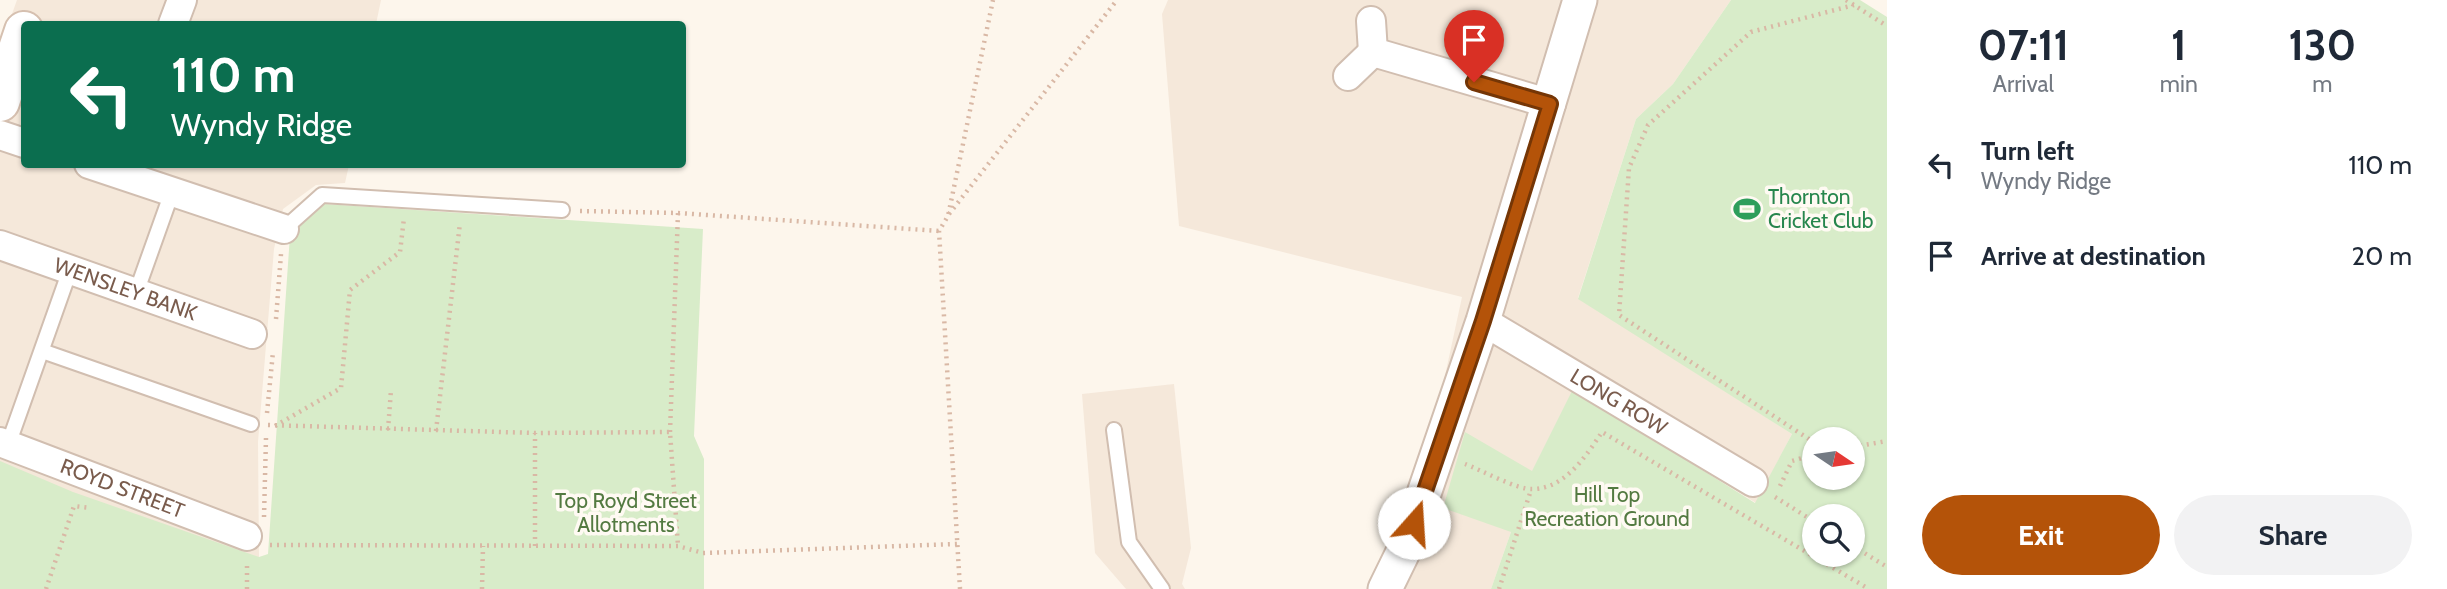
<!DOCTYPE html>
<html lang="en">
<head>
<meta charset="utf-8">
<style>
  :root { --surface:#fff; --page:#f2f2f3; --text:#1f2937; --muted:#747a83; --accent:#b45309 }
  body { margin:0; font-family:Cabin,sans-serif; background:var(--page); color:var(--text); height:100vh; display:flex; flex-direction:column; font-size:26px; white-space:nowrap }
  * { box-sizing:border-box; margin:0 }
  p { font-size:23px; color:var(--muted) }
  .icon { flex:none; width:38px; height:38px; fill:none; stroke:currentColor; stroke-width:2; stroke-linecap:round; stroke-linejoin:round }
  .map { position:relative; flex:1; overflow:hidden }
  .side { display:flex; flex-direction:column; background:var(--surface); width:560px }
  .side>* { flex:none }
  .banner { position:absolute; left:21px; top:21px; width:665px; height:147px; border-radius:7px; box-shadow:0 2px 5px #0004; background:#0b6e4f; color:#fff; overflow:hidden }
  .needle { width:46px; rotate:103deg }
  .fabs { position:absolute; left:1802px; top:427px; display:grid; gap:14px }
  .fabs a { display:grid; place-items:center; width:63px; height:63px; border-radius:50%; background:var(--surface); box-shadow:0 2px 5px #0004; font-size:35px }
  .pin { position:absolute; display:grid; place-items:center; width:60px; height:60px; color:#fff; margin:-72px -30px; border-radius:50% 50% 50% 0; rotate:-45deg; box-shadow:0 0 7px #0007 }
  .pin .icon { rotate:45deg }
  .me { position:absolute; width:77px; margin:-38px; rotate:19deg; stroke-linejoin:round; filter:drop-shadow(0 0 5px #0008) }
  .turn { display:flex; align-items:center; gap:24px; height:147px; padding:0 35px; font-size:32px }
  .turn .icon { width:91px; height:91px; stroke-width:2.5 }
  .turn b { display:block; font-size:49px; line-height:60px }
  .eta { display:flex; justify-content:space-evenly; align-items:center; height:119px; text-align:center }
  .eta b { font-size:42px; font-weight:700; line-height:49px }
  .button { display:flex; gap:14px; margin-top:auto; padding:14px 35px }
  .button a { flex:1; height:80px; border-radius:42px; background:var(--accent); color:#fff; font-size:28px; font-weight:700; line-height:80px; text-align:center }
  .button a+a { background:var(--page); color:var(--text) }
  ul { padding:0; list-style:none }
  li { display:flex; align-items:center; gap:21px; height:91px; padding:0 35px }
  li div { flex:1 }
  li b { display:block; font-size:26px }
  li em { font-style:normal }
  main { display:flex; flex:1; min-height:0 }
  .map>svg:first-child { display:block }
  .residential { fill:#f5e8da }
  .green { fill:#d8ecc9; fill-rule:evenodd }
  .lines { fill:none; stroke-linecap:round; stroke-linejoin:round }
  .service-casing { stroke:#d1beb0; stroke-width:18 }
  .minor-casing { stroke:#d1beb0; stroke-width:32 }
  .tertiary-casing { stroke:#d1beb0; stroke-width:37 }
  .secondary-casing { stroke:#d6c0b0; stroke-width:42 }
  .path { stroke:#d9b8a5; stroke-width:4.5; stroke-dasharray:2 5; stroke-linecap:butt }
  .service { stroke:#fff; stroke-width:14 }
  .minor { stroke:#fff; stroke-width:28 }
  .tertiary { stroke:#fff; stroke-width:33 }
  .secondary { stroke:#fff; stroke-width:38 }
  .route-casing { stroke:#753606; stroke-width:18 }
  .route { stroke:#b45309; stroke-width:12 }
  .labels { text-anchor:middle; stroke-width:7; stroke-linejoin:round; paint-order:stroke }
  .leisure-label { font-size:21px; fill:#27864d; stroke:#fffaf3; text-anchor:start }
  .street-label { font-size:21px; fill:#7a5c4d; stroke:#fffaf3 }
  .park-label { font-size:21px; fill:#537a41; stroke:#fffaf3 }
</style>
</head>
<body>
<main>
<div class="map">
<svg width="1887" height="589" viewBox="0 0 1887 589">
  <rect width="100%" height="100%" fill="#fdf6ec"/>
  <!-- residential -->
  <g class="residential">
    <path d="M17 0H381L376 24H24V164L349 165 345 183 316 185 283 209 274 249 258 442 259 557 0 589V47Z"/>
    <path d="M1168 0H1731L1673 84 1636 119 1578 298 1792 434 1756 503 1574 389 1532 472 1465 433 1511 532 1491 589H1370L1430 445 1462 297 1179 226 1162 14Z"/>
    <path d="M1174 384 1191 548 1182 584 1185 589H1126L1095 553 1082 394Z"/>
  </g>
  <!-- green -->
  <g class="green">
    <path d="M1731 0H1860L1887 17V589H1491L1511 532 1443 508 1465 432 1532 471 1573 389 1755 503 1792 434 1578 299 1636 119 1673 84ZM1815 439H1853V478H1815ZM1815 516H1853V555H1815Z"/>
    <path d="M325 204 703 229 694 436 704 459V589H0V461L73 492 259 557 268 554 290 235Z"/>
  </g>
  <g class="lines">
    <defs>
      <g id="service">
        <path d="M284 229 322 195 562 210"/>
        <path d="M136 293 172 192"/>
        <path d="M42 351 251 424"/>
        <path d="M1114 430 1129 542 1162 589"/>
        <path d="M8 445 70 270"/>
      </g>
      <g id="minor">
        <path d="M1371 21 1373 52 1551 104"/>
        <path d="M173 24 182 0"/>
        <path d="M1348 76 1373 52"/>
        <path d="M0 135 24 143"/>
        <path d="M89 164 284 229"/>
        <path id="s1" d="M0 245 252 334"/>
        <path id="s2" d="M1483 321 1753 482"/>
        <path id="s3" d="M0 442 247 536"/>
      </g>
      <path id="tertiary" d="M1385 589 1406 546 1483 321 1580 0"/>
      <path id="secondary" d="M0 102 24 31"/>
    </defs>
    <!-- service casing -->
    <use href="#service" class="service-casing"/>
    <!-- minor casing -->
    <use href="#minor" class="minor-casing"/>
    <!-- tertiary casing -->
    <use href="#tertiary" class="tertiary-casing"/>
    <!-- secondary casing -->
    <use href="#secondary" class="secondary-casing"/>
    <!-- path -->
    <g class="path">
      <path d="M1846 0 1887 26"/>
      <path d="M580 211 678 213 939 231"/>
      <path d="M949 214 1117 0"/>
      <path d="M276 319 281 254"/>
      <path d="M267 413 273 352"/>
      <path d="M268 425 535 433 670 432 678 546"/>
      <path d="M275 426 341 388 350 290 400 252 404 218"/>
      <path d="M388 430 391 390"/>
      <path d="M436 431 460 223"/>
      <path d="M670 432 678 213"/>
      <path d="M1815 443 1619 315 1629 168 1648 125 1751 32 1854 5"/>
      <path d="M1853 447 1887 441"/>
      <path d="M1465 464C1481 470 1518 490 1532 489 1565 489 1586 456 1602 432L1869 589"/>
      <path d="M1780 486 1792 461 1815 454"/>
      <path d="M1775 497 1815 522"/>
      <path d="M264 517 266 438"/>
      <path d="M270 545 678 546 703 553 958 544"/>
      <path d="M535 546V433"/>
      <path d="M1853 546 1887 567"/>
      <path d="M46 589 74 506 91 508"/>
      <path d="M247 589V561"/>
      <path d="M482 589 483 546"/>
      <path d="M960 589 939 231 948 216 993 0"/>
      <path d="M1499 589 1531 490"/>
    </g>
    <!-- service -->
    <use href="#service" class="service"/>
    <!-- minor -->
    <use href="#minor" class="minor"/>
    <!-- tertiary -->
    <use href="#tertiary" class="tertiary"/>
    <!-- secondary -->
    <use href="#secondary" class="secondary"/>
  </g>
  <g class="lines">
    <defs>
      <path id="route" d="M1414 523 1483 321 1550 104 1474 82"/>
    </defs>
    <!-- route casing -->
    <use href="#route" class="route-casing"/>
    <!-- route -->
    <use href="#route" class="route"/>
  </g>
  <!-- icons -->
  <defs>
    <symbol id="stadium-bare" viewBox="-9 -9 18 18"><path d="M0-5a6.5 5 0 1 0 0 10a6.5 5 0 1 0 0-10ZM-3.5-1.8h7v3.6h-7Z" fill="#2e9e5b" stroke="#fffaf3" stroke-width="2.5" paint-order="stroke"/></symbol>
  </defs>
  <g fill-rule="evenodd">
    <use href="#stadium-bare" x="1728" y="190" width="38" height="38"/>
  </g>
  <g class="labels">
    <!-- leisure labels -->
    <g class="leisure-label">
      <text x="1768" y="204">Thornton<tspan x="1768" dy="24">Cricket Club</tspan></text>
    </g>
    <!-- street labels -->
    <g class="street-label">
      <text dy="7" stroke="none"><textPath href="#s1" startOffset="133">WENSLEY BANK</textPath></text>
      <text dy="7" stroke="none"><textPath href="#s2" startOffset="158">LONG ROW</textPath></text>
      <text dy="7" stroke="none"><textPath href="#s3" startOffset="131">ROYD STREET</textPath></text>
    </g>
    <!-- park labels -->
    <g class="park-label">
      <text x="1607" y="502">Hill Top<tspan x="1607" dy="24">Recreation Ground</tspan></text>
      <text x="626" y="508">Top Royd Street<tspan x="626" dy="24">Allotments</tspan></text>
    </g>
  </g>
</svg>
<div class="fabs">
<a><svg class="needle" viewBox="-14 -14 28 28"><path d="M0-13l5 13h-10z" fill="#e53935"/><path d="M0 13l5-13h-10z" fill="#747a83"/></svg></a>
<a><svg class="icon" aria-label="search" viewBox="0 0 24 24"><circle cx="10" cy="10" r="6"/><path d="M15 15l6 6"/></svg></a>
</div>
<div class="pin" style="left:1474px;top:82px;background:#d93025"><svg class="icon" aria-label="arrive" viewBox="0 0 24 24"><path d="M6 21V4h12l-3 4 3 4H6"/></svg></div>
<svg class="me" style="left:1414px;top:523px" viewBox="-20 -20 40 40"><circle r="19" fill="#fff"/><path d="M0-13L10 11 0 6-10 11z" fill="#b45309"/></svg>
<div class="banner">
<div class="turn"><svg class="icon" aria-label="left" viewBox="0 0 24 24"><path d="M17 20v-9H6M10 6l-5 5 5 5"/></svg><div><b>110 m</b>Wyndy Ridge</div></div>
</div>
</div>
<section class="side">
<div class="eta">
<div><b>07:11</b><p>Arrival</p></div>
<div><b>1</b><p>min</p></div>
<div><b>130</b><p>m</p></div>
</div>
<ul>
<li><svg class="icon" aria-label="left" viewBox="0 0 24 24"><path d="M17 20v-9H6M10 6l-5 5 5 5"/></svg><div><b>Turn left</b><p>Wyndy Ridge</p></div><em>110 m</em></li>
<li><svg class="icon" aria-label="arrive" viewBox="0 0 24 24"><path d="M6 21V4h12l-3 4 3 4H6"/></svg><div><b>Arrive at destination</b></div><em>20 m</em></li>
</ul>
<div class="button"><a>Exit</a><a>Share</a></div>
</section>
</main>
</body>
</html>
